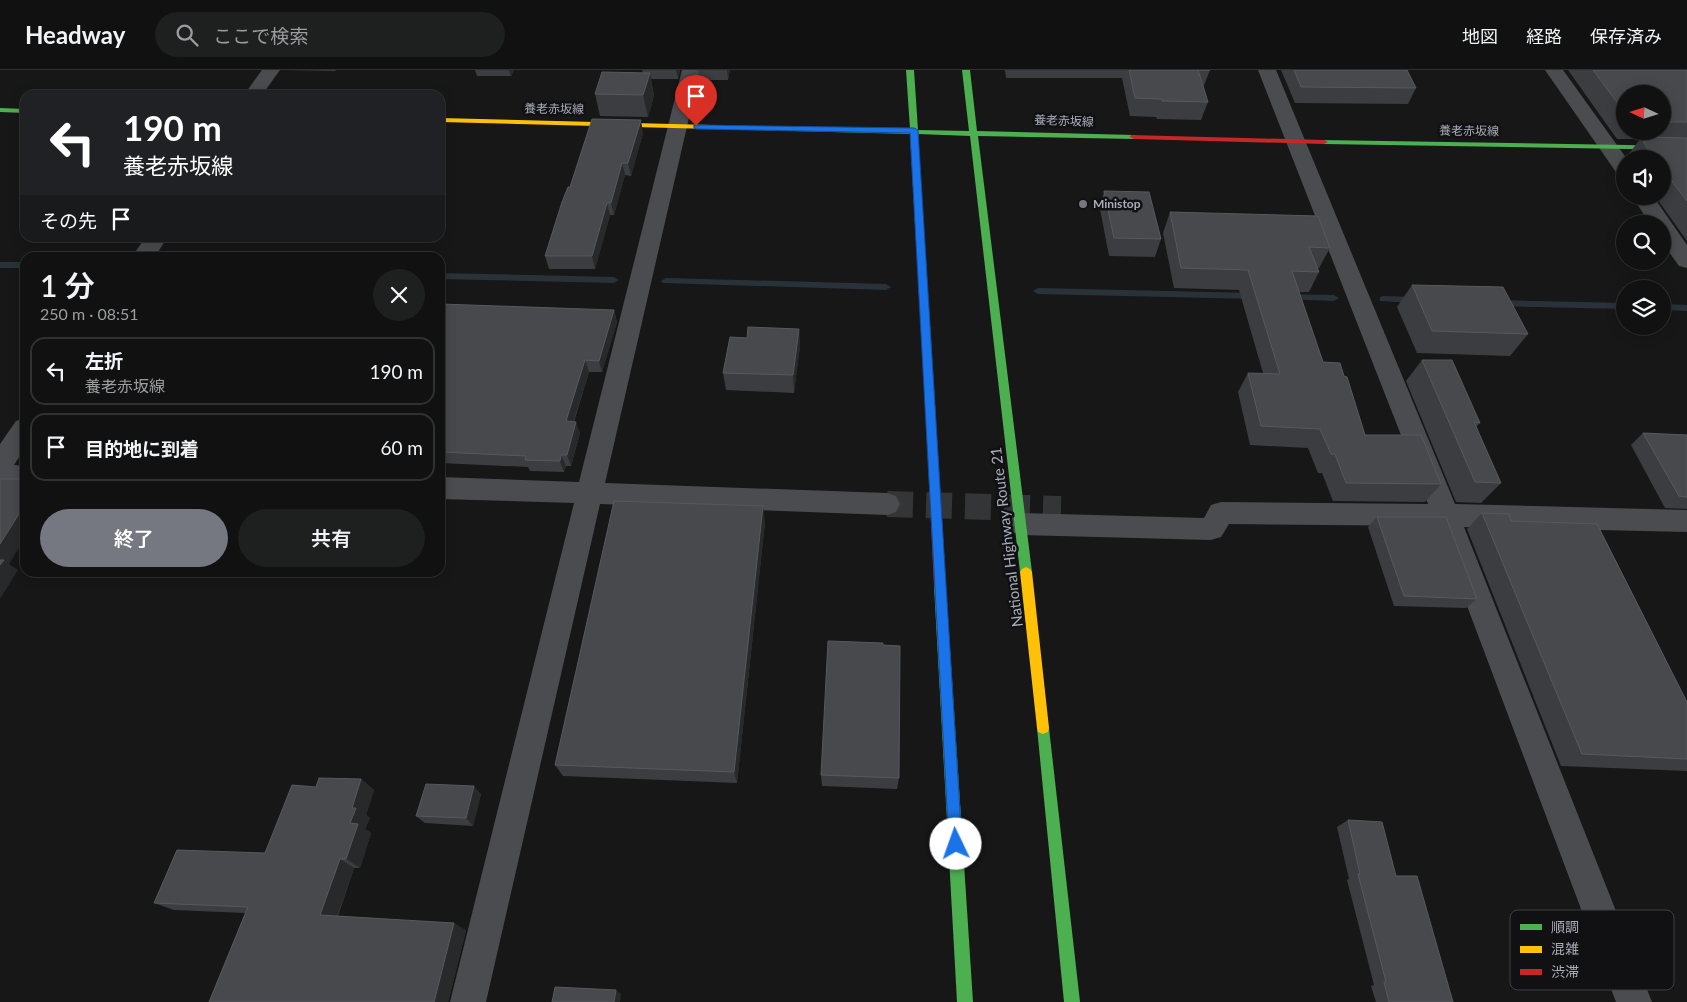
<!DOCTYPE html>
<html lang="ja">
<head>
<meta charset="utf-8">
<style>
  :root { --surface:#111; --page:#1e1f1f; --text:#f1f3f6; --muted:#9c9d9f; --line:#303131; --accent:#757880 }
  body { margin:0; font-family:Lato,"Noto Sans JP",sans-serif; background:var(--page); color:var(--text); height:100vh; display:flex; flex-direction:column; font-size:19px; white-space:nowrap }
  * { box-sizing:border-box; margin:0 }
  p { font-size:16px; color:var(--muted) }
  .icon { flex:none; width:28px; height:28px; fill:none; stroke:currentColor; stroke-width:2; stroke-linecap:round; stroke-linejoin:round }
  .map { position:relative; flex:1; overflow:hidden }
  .side { position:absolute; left:20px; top:182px; width:425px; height:325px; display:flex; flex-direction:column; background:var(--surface); border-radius:15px; box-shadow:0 2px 12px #0003,0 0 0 1px var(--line) }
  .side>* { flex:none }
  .guide { position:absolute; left:20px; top:20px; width:425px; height:152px; border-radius:15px; box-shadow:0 2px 12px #0003,0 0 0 1px var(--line); background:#202124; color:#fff; overflow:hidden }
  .needle { width:32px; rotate:274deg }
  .fabs { position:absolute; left:1616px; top:15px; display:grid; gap:10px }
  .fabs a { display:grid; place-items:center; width:55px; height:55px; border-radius:50%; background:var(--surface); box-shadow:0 2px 12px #0003,0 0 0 1px var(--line); font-size:25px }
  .pin { position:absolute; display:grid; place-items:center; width:42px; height:42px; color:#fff; margin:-51px -21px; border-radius:50% 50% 50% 0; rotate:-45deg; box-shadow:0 0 5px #0007 }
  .pin .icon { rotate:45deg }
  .me { position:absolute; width:55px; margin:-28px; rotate:357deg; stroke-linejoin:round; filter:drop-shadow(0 0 4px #0008) }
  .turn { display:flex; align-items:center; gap:18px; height:105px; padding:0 20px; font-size:22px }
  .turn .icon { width:65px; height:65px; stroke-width:2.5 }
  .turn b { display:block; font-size:35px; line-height:42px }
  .then { display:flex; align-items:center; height:48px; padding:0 20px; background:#0003; gap:10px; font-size:19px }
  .round { display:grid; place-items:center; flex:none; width:52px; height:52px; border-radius:26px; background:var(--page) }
  .summary { display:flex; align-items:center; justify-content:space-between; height:85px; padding:0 20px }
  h1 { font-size:30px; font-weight:600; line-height:38px }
  .button { display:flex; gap:10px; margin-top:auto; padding:10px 20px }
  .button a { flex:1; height:58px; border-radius:30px; background:var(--accent); color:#fff; font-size:20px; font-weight:600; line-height:58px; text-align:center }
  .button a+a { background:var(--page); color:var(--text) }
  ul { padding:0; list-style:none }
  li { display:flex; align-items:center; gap:15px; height:68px; margin:0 10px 8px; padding:0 10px; border:2px solid var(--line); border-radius:15px }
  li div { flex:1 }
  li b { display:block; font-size:19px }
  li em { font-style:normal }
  header { display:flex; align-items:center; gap:30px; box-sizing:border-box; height:70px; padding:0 25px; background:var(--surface); border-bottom:1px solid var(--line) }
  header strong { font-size:24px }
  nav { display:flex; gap:28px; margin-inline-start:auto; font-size:18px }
  .search { width:350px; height:45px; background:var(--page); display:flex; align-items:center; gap:12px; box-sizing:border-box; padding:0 18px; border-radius:28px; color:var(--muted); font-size:19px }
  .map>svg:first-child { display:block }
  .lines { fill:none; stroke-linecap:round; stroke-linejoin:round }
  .stream { fill:#2a3239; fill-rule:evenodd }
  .street-tunnel { stroke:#343537; stroke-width:26; stroke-dasharray:26 13; stroke-linecap:butt }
  .street { fill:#4b4c50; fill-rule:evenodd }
  .fast { fill:#4caf50; fill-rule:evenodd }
  .slow { fill:#ffc107; fill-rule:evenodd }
  .jam { fill:#c62828; fill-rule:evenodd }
  .wall { fill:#3c3d40; fill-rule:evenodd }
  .shaded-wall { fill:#28292a }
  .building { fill:#48494d; stroke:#57595e }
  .route { fill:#1a73e8; stroke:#114b97 }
  .poi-dot { fill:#757880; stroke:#111113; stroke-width:2 }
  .labels { text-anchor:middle; stroke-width:5; stroke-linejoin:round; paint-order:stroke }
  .far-street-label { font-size:12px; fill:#a8adb8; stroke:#111113 }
  .far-poi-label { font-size:12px; font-weight:bold; fill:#a8adb8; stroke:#111113; text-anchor:start }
  .street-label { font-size:15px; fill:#a8adb8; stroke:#111113 }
  .key { fill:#111113; stroke:#3e4045; stroke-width:1 }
  .key-label { font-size:14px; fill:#a8adb8 }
</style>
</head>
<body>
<header>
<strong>Headway</strong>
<div class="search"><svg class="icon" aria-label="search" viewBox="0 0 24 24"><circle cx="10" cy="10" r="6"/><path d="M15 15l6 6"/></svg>ここで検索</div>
<nav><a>地図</a><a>経路</a><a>保存済み</a></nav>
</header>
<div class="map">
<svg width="1687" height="932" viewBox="0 0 1687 932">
  <rect width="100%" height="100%" fill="#171717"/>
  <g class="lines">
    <!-- stream -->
    <g class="stream">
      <rect x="0" y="192" width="25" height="6"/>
      <path d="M440 203 614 207 619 210 614 213 440 209Z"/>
      <path d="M666 208 886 214 891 217 886 220 663 213 661 211Z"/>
      <path d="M1038 218 1254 223 1259 226 1254 229 1038 224 1033 221Z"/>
      <path d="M1287 224 1334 225 1339 228 1334 231 1284 229V225Z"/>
      <path d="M1383 226 1416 227 1421 230 1416 233 1380 231V227Z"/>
      <path d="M1497 230 1625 233V239L1497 236 1492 233Z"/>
      <path d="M1662 234 1687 235V241L1662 240Z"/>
    </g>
    <!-- street-tunnel -->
    <path class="street-tunnel" d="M887 434 1061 439"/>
    <!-- street -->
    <g class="street">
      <path d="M262 0H280L262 25H244Z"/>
      <path d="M682 0H700L605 413 887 423 896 426 900 434 896 442 887 445 600 434 486 932H450L574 433 440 429V407L579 412Z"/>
      <path d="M1258 0H1276L1455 434 1687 440V462L1464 457 1652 932H1616L1437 456 1229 454 1221 467 1211 470 1021 465 1011 462 1007 454 1011 446 1021 443 1204 448 1211 435 1221 432 1428 434Z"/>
      <path d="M1545 0H1563L1627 89H1625V107L1618 105Z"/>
      <path d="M1632 126H1653L1687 175V198L1679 196 1662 172V154H1650Z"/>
      <path d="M145 168H167L154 188H131Z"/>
      <path d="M25 348V378L14 395 25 396V416L0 415V374L16 351Z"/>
    </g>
    <!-- fast -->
    <g class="fast">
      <path d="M906 0H914L918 60 969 61 962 0H970L977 61 1134 65 1138 67 1134 69 978 66 1032 502 1030 505 1026 507 1022 505 1020 502 970 66 918 64 936 350 931 354 926 350 910 64 750 60 746 58 750 56 910 59Z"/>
      <path d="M0 38 25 39V43L0 42Z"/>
      <path d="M1321 70 1687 76V80L1324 74 1320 72Z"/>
      <path d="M940 511 944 512 946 516 973 932H957L934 516 936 512Z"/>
      <path d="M1043 652 1048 654 1049 658 1080 932H1064L1037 658 1038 654Z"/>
    </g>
    <!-- slow -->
    <g class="slow">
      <path d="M440 48 750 56 754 58 750 60 440 52Z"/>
      <path d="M1026 497 1030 499 1032 502 1049 658 1048 662 1043 664 1038 662 1037 658 1020 502 1022 499Z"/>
    </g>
    <!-- jam -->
    <g class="jam">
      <path d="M1131 65 1324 70 1328 72 1324 74 1134 69 1130 67Z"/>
      <path d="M931 346 936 350 946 516 944 520 940 521 936 520 934 516 926 350Z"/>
    </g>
  </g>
  <!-- wall -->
  <g class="wall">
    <path d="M282 0H336L335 1Z"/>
    <path d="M475 0H514L511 6H477Z"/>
    <path d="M642 0H680L678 9H651L654 26 648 47 600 46 595 24 643 3Z"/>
    <path d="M698 0H730L728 10H700Z"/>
    <path d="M1005 0H1210L1203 18 1208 32 1201 50 1157 49 1156 47 1130 46 1122 8H1006Z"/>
    <path d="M1281 0H1407L1416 18 1408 34 1295 33Z"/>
    <path d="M1568 0H1687V171L1655 126H1662V89H1630L1631 88 1628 85 1640 69H1617ZM1625 24H1662V61H1625Z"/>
    <path d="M643 63 631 106 625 105 614 145H610L595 199H549L545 186 570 117Z"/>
    <path d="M1104 121 1161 169 1155 187 1109 186 1100 139Z"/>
    <path d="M1170 142 1330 178 1319 198H1318L1319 202 1309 222H1299L1323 292 1344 306 1365 365 1441 414 1425 432 1333 431 1322 403H1318L1308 378 1250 375 1238 322 1248 303H1263L1239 220 1174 218 1163 163Z"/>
    <path d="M1412 215 1528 264 1510 286 1417 283 1397 237Z"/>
    <path d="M440 234 614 240 617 252 602 302H589L574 352 580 363 571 396H566L564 402 530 401 528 397 440 393Z"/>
    <path d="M799 259 800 276 794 323 726 320 723 303 747 268Z"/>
    <path d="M1422 290 1480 353 1476 357 1501 413 1481 433 1456 432 1406 311Z"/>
    <path d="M1643 363 1687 365V439L1665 438 1631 375Z"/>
    <path d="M1482 443 1511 451 1687 632V701L1561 696 1467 459Z"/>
    <path d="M1377 447 1477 529 1466 538 1394 536 1368 457Z"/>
    <path d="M765 452 737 713 563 706 555 695Z"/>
    <path d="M883 575 899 708 897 719 822 716 821 705Z"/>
    <path d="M361 709 374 720 366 745 370 748 365 759 371 763 360 798H354L338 846 466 860 448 932H209L245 843 174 840 154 833 265 783 316 717Z"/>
    <path d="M481 724 473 756 425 753 416 746Z"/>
    <path d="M1348 750 1396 806 1453 932H1376L1371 916 1374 915 1347 810 1349 809 1337 757Z"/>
  </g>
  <!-- shaded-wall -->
  <g class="shaded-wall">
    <path d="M509 0H514L511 6Z"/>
    <path d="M676 0H680L678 9Z"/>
    <path d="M727 0H730L728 10Z"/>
    <path d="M650 3 654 26 648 47 643 25Z"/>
    <path d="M641 50 643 63 631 106 628 93Z"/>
    <path d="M622 93 625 105 614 145 611 133Z"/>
    <path d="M607 133 610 145 595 199 592 186Z"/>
    <path d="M614 240 617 252 602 302 599 291Z"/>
    <path d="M799 259 800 276 794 323 793 305Z"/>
    <path d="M585 290 589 302 570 362 566 351Z"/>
    <path d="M576 352 580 363 571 396 567 385Z"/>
    <path d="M561 385 566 396 564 402 560 391Z"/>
    <path d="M24 436 25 437V468L9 494 18 500 0 529V474Z"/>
    <path d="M763 436 765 452 737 713 734 702Z"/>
    <path d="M361 709 374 720 366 745 370 748 365 759 371 763 360 798 346 789 352 738Z"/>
    <path d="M474 716 481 724 473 756 466 748Z"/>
    <path d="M340 789 354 798 335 852 320 845Z"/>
    <path d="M454 853 466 860 448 932H434Z"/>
    <path d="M616 920 621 924 620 932H614Z"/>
  </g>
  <!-- building -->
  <g class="building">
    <path d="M1129 0H1210H1198L1208 32 1162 31V29L1135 28Z"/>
    <path d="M1294 0H1407L1416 18 1301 17Z"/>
    <path d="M1593 0H1687V52H1662V24H1625V43Z"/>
    <path d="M602 2 650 3 643 25 595 24Z"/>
    <path d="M592 49 641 50 628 93H622L611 133H607L592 186H545L562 132 568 117H570Z"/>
    <path d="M1642 67 1687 68V131L1662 98V89H1655L1643 72H1646Z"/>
    <path d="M1104 121 1149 122 1161 169 1114 168Z"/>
    <path d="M1170 142 1318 146 1330 178 1309 177 1319 202 1292 201 1323 292 1340 293 1344 306 1347 307 1365 365H1421L1441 414 1346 413 1335 384H1331L1320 359 1261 356 1248 303 1280 304 1248 200 1181 198Z"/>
    <path d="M1412 215 1503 217 1528 264 1432 261Z"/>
    <path d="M440 234 614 240 599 291 585 290 566 351 576 352 567 385H561L560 391 525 390 526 386 440 382Z"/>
    <path d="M748 257 799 259 793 305 723 303 730 267 747 268Z"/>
    <path d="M1422 290H1452L1480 353 1474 352 1501 413 1475 412Z"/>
    <path d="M1643 363 1687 365V427L1679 426Z"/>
    <path d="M0 409H25V436H24L0 474Z"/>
    <path d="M614 431 763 436 734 702 555 695Z"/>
    <path d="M1482 443 1509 444 1511 451 1597 454 1687 632V689L1582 684Z"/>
    <path d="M1377 447H1446L1477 529 1404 526Z"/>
    <path d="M0 490H4L0 495Z"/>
    <path d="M828 571 883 573V575L900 576 899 708 821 705Z"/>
    <path d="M319 708 361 709 352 738H356L350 753 358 754 346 789H340L320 845 454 853 434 932H209L248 837 154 833 177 780 265 783 292 715 316 717Z"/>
    <path d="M426 714 474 716 466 748 416 746Z"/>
    <path d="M1348 750 1382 752 1396 806H1417L1453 932H1389L1384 912H1386L1358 804H1360Z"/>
    <path d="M555 917 616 920 614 932H552Z"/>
  </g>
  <!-- route -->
  <path class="route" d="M694 55 914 58 918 60 962 774 960 778 956 780 951 778 949 774 910 63 696 59 694 58Z"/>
  <!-- markers -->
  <circle class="poi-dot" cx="1083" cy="134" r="5"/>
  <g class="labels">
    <!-- far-street labels -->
    <g class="far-street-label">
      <text transform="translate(554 39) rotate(1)" y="4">養老赤坂線</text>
      <text transform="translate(1064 51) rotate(2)" y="4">養老赤坂線</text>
      <text transform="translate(1469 61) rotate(1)" y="4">養老赤坂線</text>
    </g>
    <!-- far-poi labels -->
    <g class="far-poi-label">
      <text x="1093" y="138">Ministop</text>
    </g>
    <!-- street labels -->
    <g class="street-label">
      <text transform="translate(1007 467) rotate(-97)" y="5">National Highway Route 21</text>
    </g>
  </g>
  <!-- legend -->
  <rect x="1510" y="840" width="164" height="80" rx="8" class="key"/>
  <rect x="1520" y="854" width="22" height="6" fill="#4caf50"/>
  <rect x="1520" y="876" width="22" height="7" fill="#ffc107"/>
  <rect x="1520" y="899" width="22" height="6" fill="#c62828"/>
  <g class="key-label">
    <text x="1551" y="862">順調</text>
    <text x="1551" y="884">混雑</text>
    <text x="1551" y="907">渋滞</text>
  </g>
</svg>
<div class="fabs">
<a><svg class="needle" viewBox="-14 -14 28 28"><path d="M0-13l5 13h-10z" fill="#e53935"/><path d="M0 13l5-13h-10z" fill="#9c9d9f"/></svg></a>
<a><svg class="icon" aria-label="sound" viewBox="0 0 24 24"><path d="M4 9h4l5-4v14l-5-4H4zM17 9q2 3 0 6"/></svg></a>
<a><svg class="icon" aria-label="search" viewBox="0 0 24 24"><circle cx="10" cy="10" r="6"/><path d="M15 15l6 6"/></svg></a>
<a><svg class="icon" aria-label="layers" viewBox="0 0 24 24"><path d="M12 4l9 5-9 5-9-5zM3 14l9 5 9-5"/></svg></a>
</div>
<div class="pin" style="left:696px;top:56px;background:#d93025"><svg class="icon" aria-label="arrive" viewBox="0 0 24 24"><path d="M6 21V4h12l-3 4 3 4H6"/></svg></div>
<svg class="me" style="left:956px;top:774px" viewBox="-20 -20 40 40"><circle r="19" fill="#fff"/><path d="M0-13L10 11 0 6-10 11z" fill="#1a73e8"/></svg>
<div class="guide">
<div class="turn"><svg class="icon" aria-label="left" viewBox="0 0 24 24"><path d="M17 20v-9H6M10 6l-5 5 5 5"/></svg><div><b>190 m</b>養老赤坂線</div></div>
<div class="then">その先<svg class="icon" aria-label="arrive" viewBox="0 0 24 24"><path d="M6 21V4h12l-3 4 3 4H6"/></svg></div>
</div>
<section class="side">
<div class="summary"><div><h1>1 分</h1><p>250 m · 08:51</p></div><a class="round"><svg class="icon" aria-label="close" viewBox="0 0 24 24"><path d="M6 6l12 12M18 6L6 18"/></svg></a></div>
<ul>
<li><svg class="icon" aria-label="left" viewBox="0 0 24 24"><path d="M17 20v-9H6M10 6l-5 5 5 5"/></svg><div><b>左折</b><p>養老赤坂線</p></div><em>190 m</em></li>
<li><svg class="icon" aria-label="arrive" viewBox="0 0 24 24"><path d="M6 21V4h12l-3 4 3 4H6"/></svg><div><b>目的地に到着</b></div><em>60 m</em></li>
</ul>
<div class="button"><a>終了</a><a>共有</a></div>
</section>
</div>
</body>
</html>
